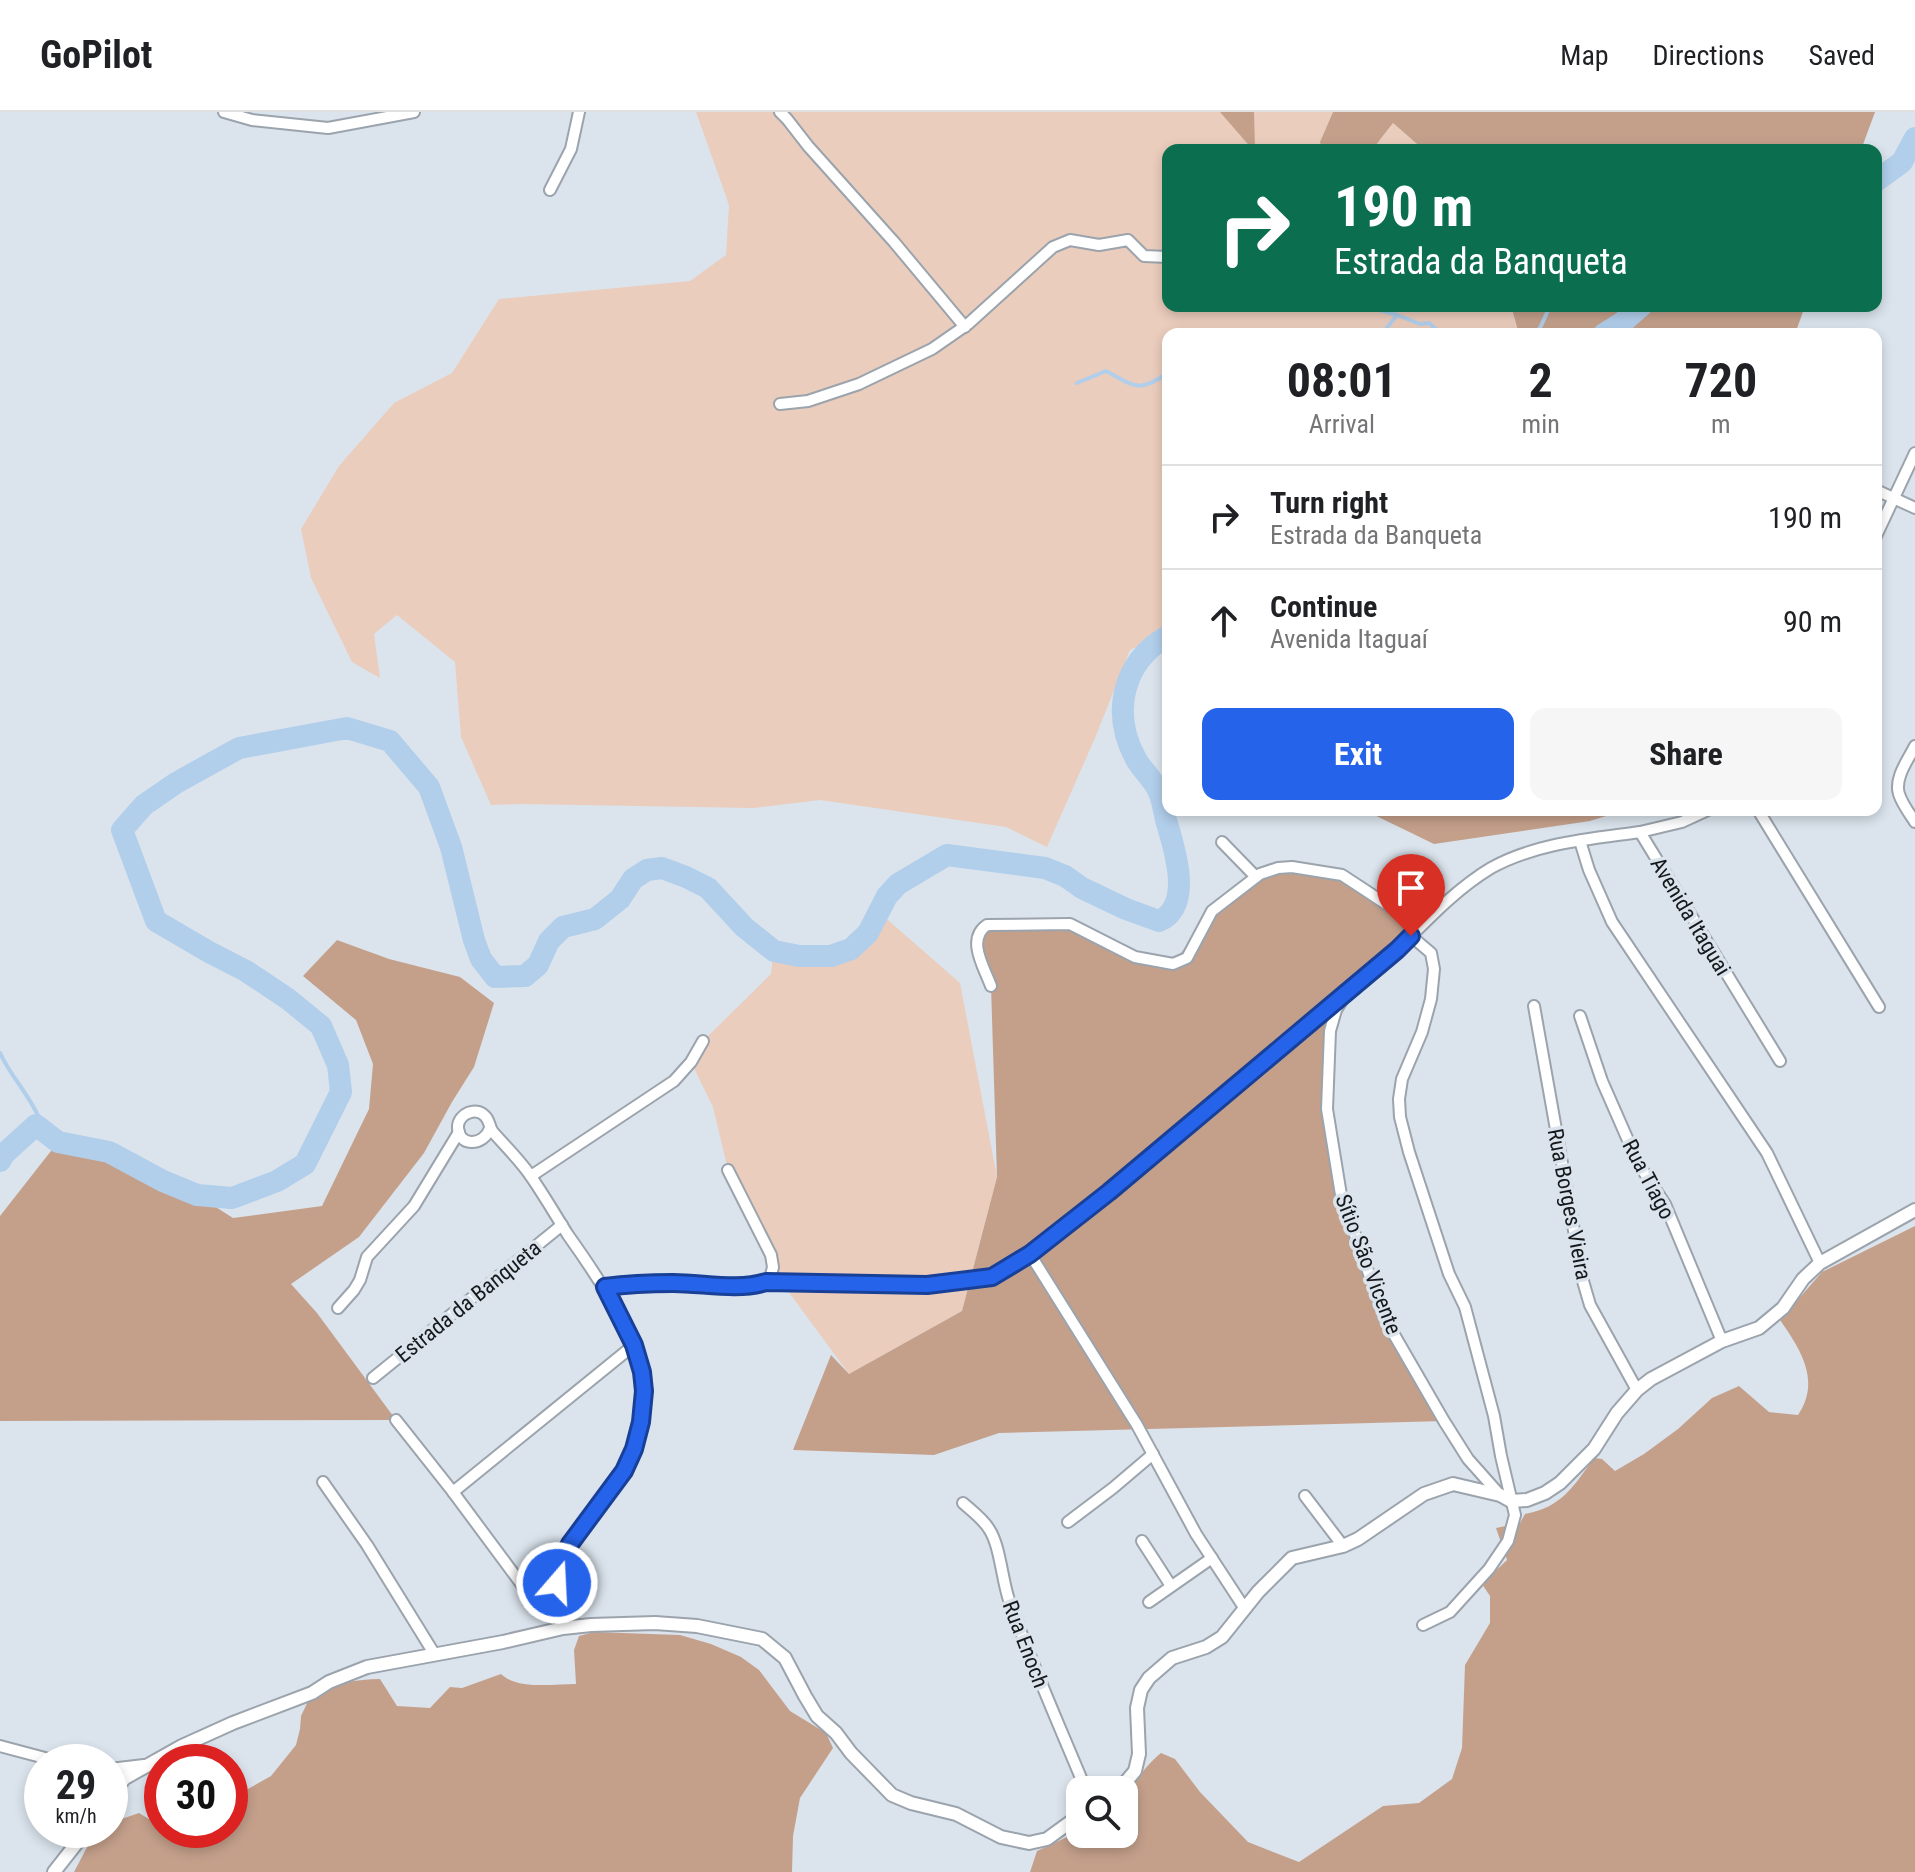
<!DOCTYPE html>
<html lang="en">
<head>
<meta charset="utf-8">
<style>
  :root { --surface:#fff; --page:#f6f6f6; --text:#202124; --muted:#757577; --line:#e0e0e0; --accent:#2563eb }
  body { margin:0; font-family:"Roboto Condensed",sans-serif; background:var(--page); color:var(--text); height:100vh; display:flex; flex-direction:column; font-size:30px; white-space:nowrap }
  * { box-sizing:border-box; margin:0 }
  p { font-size:26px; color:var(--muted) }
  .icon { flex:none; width:44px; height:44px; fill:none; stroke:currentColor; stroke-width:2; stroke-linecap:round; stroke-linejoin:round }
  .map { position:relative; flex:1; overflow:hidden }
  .drawer { position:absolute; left:1162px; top:216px; width:720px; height:488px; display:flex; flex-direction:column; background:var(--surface); border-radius:16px; box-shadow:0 4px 12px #0003 }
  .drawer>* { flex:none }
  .top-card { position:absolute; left:1162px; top:32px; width:720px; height:168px; border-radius:16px; box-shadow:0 4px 12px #0003; background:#0b6e4f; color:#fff; overflow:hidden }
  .tools { position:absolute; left:1066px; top:1664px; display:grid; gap:16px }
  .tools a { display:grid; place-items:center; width:72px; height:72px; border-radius:16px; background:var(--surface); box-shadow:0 4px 12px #0003; font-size:40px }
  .speed { position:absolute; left:24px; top:1632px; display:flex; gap:16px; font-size:40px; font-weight:700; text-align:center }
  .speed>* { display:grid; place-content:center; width:104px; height:104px; border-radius:50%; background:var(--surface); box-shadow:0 4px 12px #0003; line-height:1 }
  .speed small { font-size:20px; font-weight:400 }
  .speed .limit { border:12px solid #d22; background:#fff; color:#111 }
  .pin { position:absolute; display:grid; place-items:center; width:68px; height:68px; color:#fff; margin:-82px -34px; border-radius:50% 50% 50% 0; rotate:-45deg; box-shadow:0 0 8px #0007 }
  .pin .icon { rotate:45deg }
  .me { position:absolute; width:88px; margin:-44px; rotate:19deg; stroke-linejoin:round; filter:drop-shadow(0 0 6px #0008) }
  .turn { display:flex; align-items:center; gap:28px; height:168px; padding:0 40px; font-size:36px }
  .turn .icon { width:104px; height:104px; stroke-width:2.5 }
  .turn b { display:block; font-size:56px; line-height:68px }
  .eta { display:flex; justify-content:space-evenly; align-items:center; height:136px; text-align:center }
  .eta b { font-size:48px; font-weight:700; line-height:56px }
  .cta { display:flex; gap:16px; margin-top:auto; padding:16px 40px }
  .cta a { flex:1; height:92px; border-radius:16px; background:var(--accent); color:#fff; font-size:32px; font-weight:700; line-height:92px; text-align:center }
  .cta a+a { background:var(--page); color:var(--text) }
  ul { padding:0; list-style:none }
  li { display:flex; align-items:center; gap:24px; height:104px; padding:0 40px; border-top:2px solid var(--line) }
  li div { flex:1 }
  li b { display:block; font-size:30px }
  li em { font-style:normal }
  header { display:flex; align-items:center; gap:48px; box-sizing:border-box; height:112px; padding:0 40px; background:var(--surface); border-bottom:2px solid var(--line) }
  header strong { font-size:38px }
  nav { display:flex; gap:44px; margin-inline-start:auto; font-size:28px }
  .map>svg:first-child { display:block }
  .green { fill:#ebcdbd }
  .forest { fill:#c4a08b }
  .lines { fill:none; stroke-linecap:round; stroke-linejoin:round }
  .stream { stroke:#b1ceeb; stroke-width:4 }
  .river { stroke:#b1ceeb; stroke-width:22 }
  .minor-casing { stroke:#9ba3ac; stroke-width:14 }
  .tertiary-casing { stroke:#9ba3ac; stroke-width:16 }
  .minor { stroke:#fff; stroke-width:10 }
  .tertiary { stroke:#fff; stroke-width:12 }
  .route-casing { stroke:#184099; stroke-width:20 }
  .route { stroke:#2563eb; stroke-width:14 }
  .labels { text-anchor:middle; stroke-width:7; stroke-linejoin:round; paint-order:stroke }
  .street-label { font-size:22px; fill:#16191c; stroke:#dbe4ed }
</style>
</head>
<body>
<header>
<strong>GoPilot</strong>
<nav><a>Map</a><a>Directions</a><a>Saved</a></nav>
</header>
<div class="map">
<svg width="1915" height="1760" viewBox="0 0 1915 1760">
  <rect width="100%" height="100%" fill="#dbe4ed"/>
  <!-- green -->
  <g class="green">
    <path d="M696 0H1333L1320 30 1322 38H1168V194H1508L1512 197 1519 222H1168V523H1160L1130 538 1095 626 1047 735 1006 715 820 688 754 696 520 692 491 693 461 625 455 550 397 503 374 522 380 566 352 550 311 466 301 417 339 354 394 291 452 261 499 187 690 169 726 143 729 93Z"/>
    <path d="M1393 11 1424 38H1372Z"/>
    <path d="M873 795 960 871 997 1065 962 1199 849 1262 785 1175 728 1058 713 995 691 950 703 929 771 862 773 844 831 848 851 837Z"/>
  </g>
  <!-- forest -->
  <g class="forest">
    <path d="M1220 0H1254L1255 38H1253Z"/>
    <path d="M1333 0H1875L1861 38H1424L1393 11 1372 38H1322L1320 30Z"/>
    <path d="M1508 194H1805L1795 222H1519L1512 197Z"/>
    <path d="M1364 698H1625L1590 709 1434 732Z"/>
    <path d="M1278 756 1342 763 1406 805 1397 838 1347 880 1330 919 1327 997 1341 1083 1385 1207 1444 1309 999 1321 934 1343 793 1338 831 1243 849 1262 962 1199 997 1065 991 874 978 839 987 813 1070 812 1135 845 1173 852 1212 799Z"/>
    <path d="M337 828 389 847 460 865 494 891 474 955 452 990 424 1041 359 1125 291 1172 317 1201 396 1308 0 1309V1104L58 1030 197 1083 233 1106 322 1094 369 997 373 952 356 908 303 864Z"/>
    <path d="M1915 1114V1760H1030L1037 1739 1080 1719V1722H1124V1683C1137 1668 1146 1653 1161 1641L1175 1647 1200 1680 1248 1730 1299 1750 1383 1694 1419 1691 1452 1667 1462 1636 1465 1553 1490 1511V1484L1482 1472 1507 1448 1496 1416 1520 1411 1525 1402C1562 1395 1573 1375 1594 1346L1602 1347 1615 1359 1644 1342 1678 1317 1712 1286 1739 1274 1769 1300 1798 1303C1821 1269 1801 1238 1780 1208L1822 1160Z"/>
    <path d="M594 1520 680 1523 711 1532 741 1545 759 1558 790 1599 826 1621 833 1636 800 1686 793 1724 792 1760H74L96 1718H110V1711L139 1701 162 1715V1718H167L172 1721 178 1718H230V1687L271 1664 296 1633 300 1617 301 1604 312 1581C334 1572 356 1567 380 1567L397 1594 430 1596 450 1575 462 1576 501 1562C518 1578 554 1572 576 1572L574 1538 579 1524Z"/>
  </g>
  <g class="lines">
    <!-- stream -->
    <g class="stream">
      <path d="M1365 194 1397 203 1420 212 1429 211 1439 220 1447 222"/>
      <path d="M1382 222 1397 203"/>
      <path d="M1533 222 1540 216 1550 194"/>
      <path d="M1077 271 1106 259C1136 275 1138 281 1168 261"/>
      <path d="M0 941C11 965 29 982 39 1006L36 1013"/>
    </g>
    <!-- river -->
    <g class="river">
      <path d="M1876 69 1902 50 1915 26"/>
      <path d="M1604 222 1623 210 1641 194"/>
      <path d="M0 1049 4 1042 36 1013 58 1030 109 1040 163 1069 197 1083 232 1086 277 1069 305 1052 341 980 338 953 321 914 288 887 246 859 209 840 156 809 122 718 144 693 176 671 239 636 347 616 390 629 429 675 451 735 474 828 481 847 495 865 525 864 538 853 549 829 563 815 595 807 620 787 633 767 647 758 662 756 686 765 708 776 744 815 774 839 799 844H831L851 837 868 821 887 784 898 772 947 743 1045 756 1065 764 1082 776 1126 797 1159 809C1194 794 1174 735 1166 708 1164 698 1162 686 1158 678 1153 667 1142 658 1136 647 1111 602 1122 549 1168 524"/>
    </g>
    <defs>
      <g id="minor">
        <path d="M224 0 252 8 328 16 414 0"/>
        <path d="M780 0 787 7 808 34 894 130 965 215"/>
        <path d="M550 78 571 37 579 0"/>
        <path d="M780 292 808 289 859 272 932 237 968 212 1053 135 1070 128 1099 133 1128 128 1144 144 1168 145"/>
        <path d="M1876 378 1915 396"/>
        <path d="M1876 424 1915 341"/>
        <path d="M1915 634C1908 648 1894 666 1899 682 1902 692 1910 702 1915 710"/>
        <path d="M1708 698 1682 710 1640 720 1780 949"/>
        <path d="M1758 698 1879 895"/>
        <path d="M1580 729 1589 758 1612 810 1767 1041 1820 1151"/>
        <path d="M1222 730 1256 765"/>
        <path d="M991 874C984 855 966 827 987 813L1070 812 1135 845 1173 852 1187 846 1212 799 1260 762 1278 756 1292 755 1342 763 1406 805 1411 824 1397 838 1347 880 1336 898 1330 919 1327 997 1341 1083 1385 1207 1444 1309 1468 1347 1500 1383"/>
        <path d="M1534 894 1583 1169 1590 1193 1637 1278"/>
        <path d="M1580 904 1602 969 1638 1051 1665 1092 1722 1229"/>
        <path d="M490 1016C484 1035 457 1035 458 1014 459 1002 476 994 485 1004 490 1009 489 1015 493 1020 506 1035 521 1049 532 1066 545 1085 556 1104 568 1123 588 1151 607 1179 623 1210 627 1219 633 1228 636 1237 647 1277 646 1325 623 1361 587 1416 542 1442 563 1516"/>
        <path d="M531 1064 674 969 691 950 703 929"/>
        <path d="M1030 1142 1137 1313 1196 1422 1245 1497"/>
        <path d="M766 1170 927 1173 992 1165 1030 1142 1109 1080 1339 886"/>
        <path d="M605 1175 628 1172 674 1171 752 1174 766 1170 771 1163 773 1155 771 1143 728 1058"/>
        <path d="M338 1196 354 1178 360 1168 367 1145 414 1094 459 1020"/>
        <path d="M373 1266 562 1113"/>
        <path d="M396 1308 453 1380 528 1481 558 1492"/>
        <path d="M323 1370 367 1433 435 1543"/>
        <path d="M453 1380 634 1233"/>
        <path d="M1305 1384 1343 1434"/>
        <path d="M963 1391C972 1399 983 1407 989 1417 1000 1433 1002 1468 1009 1488 1032 1553 1060 1615 1086 1678"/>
        <path d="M1068 1410 1113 1376 1153 1342"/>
        <path d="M1142 1429 1171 1474"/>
        <path d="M1149 1490 1212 1446"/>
        <path d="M1423 1513 1450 1500 1489 1457 1508 1429 1515 1403 1501 1344 1494 1304 1465 1195 1449 1162 1409 1040 1400 1005 1399 987 1402 967 1422 920 1431 887 1434 857 1431 841 1411 824C1435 800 1461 774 1491 756 1536 731 1590 727 1640 720"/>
        <path d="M0 1634 60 1650"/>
        <path d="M110 1657 144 1653"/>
      </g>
      <g id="tertiary">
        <path d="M1119 1678 1135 1659 1139 1642 1137 1596 1141 1578 1149 1566 1172 1546 1206 1535 1222 1525 1258 1480 1292 1446 1343 1434 1358 1427 1424 1382 1453 1372 1500 1383 1511 1389 1527 1388 1545 1381 1560 1371 1594 1337 1617 1301 1637 1278 1651 1267 1722 1229 1759 1216 1783 1196 1803 1167 1820 1151 1915 1098"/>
        <path d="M110 1683 125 1666 182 1634 233 1611 312 1581 329 1570 367 1555 503 1530 563 1516 591 1513 655 1511 697 1514 762 1527 785 1546 805 1584 817 1604 836 1621 851 1641 892 1683 911 1691 956 1702 1001 1725 1029 1731 1047 1727 1080 1703"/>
        <path d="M54 1760 87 1718"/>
      </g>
    </defs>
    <!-- minor casing -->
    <use href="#minor" class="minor-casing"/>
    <!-- tertiary casing -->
    <use href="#tertiary" class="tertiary-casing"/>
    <!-- minor -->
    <use href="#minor" class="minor"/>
    <!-- tertiary -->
    <use href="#tertiary" class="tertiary"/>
  </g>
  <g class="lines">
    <defs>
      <path id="route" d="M557 1471 563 1447 570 1432 624 1359 634 1337 641 1310 644 1279 642 1260 634 1233 605 1175C628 1172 650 1171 673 1171 704 1171 737 1179 766 1170L927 1173 992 1165 1030 1142 1109 1080 1397 838 1411 824"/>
    </defs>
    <!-- route casing -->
    <use href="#route" class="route-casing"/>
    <!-- route -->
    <use href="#route" class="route"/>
  </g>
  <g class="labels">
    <!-- street labels -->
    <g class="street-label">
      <text transform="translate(1691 804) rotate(59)" y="8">Avenida Itaguai</text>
      <text transform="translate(1649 1067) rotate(62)" y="8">Rua Tiago</text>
      <text transform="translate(1570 1092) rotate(79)" y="8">Rua Borges Vieira</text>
      <text transform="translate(1369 1152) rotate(69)" y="8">Sítio São Vicente</text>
      <text transform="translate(468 1189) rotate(-39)" y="8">Estrada da Banqueta</text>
      <text transform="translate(1026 1532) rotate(69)" y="8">Rua Enoch</text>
    </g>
  </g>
</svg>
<div class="tools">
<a><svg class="icon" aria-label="search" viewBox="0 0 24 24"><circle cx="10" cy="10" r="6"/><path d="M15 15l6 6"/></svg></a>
</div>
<div class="speed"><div>29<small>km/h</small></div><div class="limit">30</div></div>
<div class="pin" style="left:1411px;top:824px;background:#d93025"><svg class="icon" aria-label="arrive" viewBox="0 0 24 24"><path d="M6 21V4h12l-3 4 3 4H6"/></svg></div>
<svg class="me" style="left:557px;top:1471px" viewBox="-20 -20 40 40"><circle r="17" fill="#2563eb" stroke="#fff" stroke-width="3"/><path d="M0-11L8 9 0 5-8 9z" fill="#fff"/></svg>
<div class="top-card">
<div class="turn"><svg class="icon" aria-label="right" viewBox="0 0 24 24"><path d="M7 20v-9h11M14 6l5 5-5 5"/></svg><div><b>190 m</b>Estrada da Banqueta</div></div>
</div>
<section class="drawer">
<div class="eta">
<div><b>08:01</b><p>Arrival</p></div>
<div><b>2</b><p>min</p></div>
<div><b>720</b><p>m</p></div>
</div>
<ul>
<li><svg class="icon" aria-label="right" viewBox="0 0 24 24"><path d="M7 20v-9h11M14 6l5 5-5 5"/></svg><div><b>Turn right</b><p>Estrada da Banqueta</p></div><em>190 m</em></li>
<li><svg class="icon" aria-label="ahead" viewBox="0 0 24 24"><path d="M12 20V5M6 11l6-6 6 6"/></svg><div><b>Continue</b><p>Avenida Itaguaí</p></div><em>90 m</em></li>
</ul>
<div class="cta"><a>Exit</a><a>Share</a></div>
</section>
</div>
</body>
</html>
